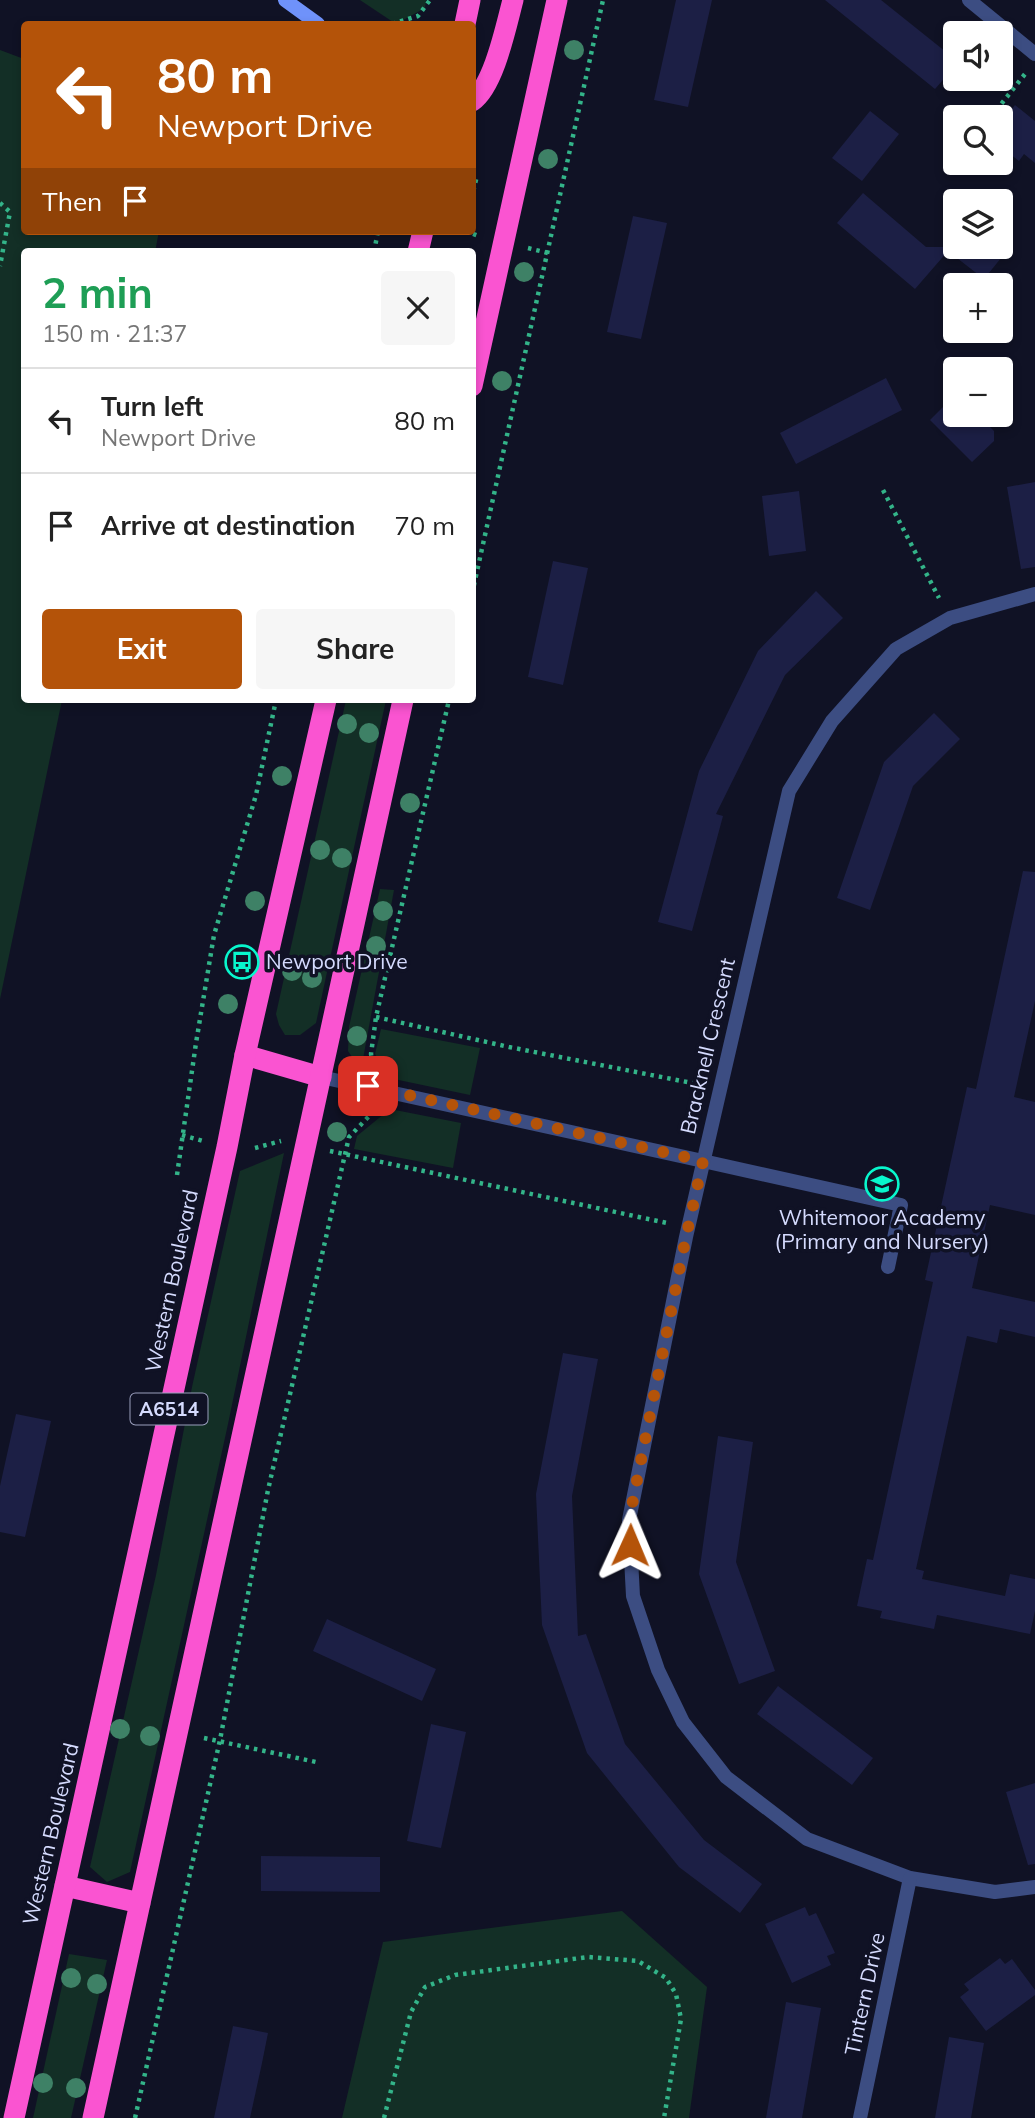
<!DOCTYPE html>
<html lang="en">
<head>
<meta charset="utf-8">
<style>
  :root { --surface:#fff; --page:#f6f6f6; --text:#222; --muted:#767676; --line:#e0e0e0; --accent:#b45309 }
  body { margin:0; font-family:Mulish,sans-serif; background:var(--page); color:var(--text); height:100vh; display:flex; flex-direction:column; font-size:26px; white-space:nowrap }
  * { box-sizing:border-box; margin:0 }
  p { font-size:23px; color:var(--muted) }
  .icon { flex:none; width:38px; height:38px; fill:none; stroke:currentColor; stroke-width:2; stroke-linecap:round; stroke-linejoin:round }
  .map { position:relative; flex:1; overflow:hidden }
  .sheet { position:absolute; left:21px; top:248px; width:455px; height:455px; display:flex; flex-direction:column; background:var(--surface); border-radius:7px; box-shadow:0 4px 10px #0003 }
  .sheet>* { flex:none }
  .banner { position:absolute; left:21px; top:21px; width:455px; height:214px; border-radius:7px; box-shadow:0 4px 10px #0003; background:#b45309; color:#fff; overflow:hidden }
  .fabs { position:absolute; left:943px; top:21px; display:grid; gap:14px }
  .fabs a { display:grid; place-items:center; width:70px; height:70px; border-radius:7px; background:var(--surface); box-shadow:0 4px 10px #0003; font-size:35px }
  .pin { position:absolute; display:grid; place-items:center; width:60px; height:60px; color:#fff; margin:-30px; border-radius:14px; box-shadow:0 4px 10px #0006 }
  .me { position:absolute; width:77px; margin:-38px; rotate:1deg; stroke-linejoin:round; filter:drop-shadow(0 0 5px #0008) }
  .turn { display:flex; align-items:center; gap:24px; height:147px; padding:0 21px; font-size:32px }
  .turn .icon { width:91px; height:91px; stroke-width:2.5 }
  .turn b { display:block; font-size:49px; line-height:60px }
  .then { display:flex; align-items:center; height:66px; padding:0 21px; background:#0003; gap:14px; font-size:26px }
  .round { display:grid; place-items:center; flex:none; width:74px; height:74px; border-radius:7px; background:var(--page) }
  .summary { display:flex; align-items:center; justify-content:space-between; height:119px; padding:0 21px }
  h1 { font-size:42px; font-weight:700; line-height:52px; color:#1e9e55 }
  .cta { display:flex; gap:14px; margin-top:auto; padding:14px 21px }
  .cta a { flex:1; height:80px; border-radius:7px; background:var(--accent); color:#fff; font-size:28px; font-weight:700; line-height:80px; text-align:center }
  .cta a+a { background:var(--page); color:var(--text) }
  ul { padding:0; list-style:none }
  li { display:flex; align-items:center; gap:21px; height:105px; padding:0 21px; border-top:2px solid var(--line) }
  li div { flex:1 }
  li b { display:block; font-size:26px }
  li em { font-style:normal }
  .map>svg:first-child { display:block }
  .green { fill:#132f26 }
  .building { fill:#1c1f45 }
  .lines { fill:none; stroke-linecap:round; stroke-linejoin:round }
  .path { stroke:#33b489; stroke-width:4.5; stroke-dasharray:3.5 5; stroke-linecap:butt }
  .lane { stroke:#3c4d82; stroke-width:14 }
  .street { stroke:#3c4d82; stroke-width:14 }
  .secondary { stroke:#6f92fa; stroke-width:14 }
  .highway { stroke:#fa54d1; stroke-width:21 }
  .tree { fill:#3e8166 }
  .route { stroke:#b45309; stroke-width:12; stroke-dasharray:0 21.6 }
  .labels { text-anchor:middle; stroke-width:7; stroke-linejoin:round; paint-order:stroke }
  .shield { fill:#101225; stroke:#9a9fbd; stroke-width:2 }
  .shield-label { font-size:19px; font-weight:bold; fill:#d5dbfe }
  .poi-label { font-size:21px; fill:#d5dbfe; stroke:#101225; text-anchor:start }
  .street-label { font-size:21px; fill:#d5dbfe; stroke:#101225 }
</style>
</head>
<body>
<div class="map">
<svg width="1035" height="2118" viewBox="0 0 1035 2118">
  <rect width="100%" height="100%" fill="#101225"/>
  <!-- green -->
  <g class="green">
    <path d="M360 0H426L425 8 396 24Z"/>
    <path d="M0 50 24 59V231H159L155 252H24V700H62L0 999Z"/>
    <path d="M346 700H386L316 1023 300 1035H285L279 1025 276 1014Z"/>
    <path d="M380 889 394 890 361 1070 348 1051 349 1027Z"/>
    <path d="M381 1029 480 1048 470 1095 389 1078 392 1066 382 1064 375 1054Z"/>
    <path d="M390 1109 461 1123 453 1168 354 1149 357 1136Z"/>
    <path d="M284 1153 228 1424 130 1872 107 1882 90 1867 156 1575 192 1387 240 1171Z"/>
    <path d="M622 1911 707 1987 689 2118H342L383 1942Z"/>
    <path d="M69 1954 107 1960 71 2118H33Z"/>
  </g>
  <!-- building -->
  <g class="building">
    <path d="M676 0H712L688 107 654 100Z"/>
    <path d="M825 0H881L956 60V65L935 89Z"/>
    <path d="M1015 105 1035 121V163L1024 154 1019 161 1001 147V123Z"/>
    <path d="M870 111 899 134 862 181 832 158Z"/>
    <path d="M863 193 926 247H1010L984 279 948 251 915 289 837 223Z"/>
    <path d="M633 216 667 223 641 339 607 332Z"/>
    <path d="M886 378 902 410 796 464 780 433Z"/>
    <path d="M956 394V415H978L994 431V441L972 462 930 420Z"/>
    <path d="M1035 482V567L1021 569 1007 487Z"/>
    <path d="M799 491 806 551 769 556 762 496Z"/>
    <path d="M553 561 588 568 563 685 528 677Z"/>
    <path d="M816 591 843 618 785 675 716 814 723 816 692 931 658 922 699 771 758 651Z"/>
    <path d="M934 713 960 739 913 786 870 910 837 898 884 762Z"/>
    <path d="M1023 871 1035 872V1001L1014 1097 1035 1102V1215L990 1205 972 1288 1035 1302V1337L1000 1329 997 1343 967 1336 916 1569 924 1571 922 1579 1005 1596 1010 1574 1035 1579V1611L1030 1634 937 1615 934 1629 880 1618 882 1611 857 1606 867 1559 873 1560 933 1282 925 1280 967 1087 976 1089Z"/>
    <path d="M563 1353 598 1359 572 1496 578 1636 586 1634 625 1744 704 1840 762 1884 740 1913 679 1867 587 1753 542 1625 536 1494Z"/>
    <path d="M16 1414 51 1421 25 1537 0 1532V1486Z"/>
    <path d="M718 1436 753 1442 736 1562 775 1671 739 1684 699 1574Z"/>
    <path d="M327 1619 436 1669 422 1701 313 1651Z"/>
    <path d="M778 1686 873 1758 852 1785 757 1714Z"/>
    <path d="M431 1724 466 1732 441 1848 407 1841Z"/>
    <path d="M1035 1783V1864L1028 1865 1006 1792Z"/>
    <path d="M261 1856 380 1857V1892L261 1891Z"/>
    <path d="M805 1907 809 1916 816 1913 835 1953 827 1956 831 1965 792 1983 765 1924Z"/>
    <path d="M1000 1958 1005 1964 1012 1959 1035 1990V1995L986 2031 960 1997 969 1990 964 1984Z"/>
    <path d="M786 2002 821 2008 802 2118H766Z"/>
    <path d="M233 2026 268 2033 262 2063 250 2118H214Z"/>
    <path d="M949 2037 984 2043 971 2118H935Z"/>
  </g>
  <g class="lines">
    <!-- path -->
    <g class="path">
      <path d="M392 24 418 16 430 0"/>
      <path d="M991 117 1025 74"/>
      <path d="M948 171 956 162"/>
      <path d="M472 175 477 176 472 196"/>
      <path d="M0 203 10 212 0 266"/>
      <path d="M465 231 479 236"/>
      <path d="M528 248 548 253"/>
      <path d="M374 252 378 231"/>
      <path d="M883 490 939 598"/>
      <path d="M472 594 603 0"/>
      <path d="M376 1017 509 1047 697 1084"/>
      <path d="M373 1064 371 1054 376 1017 449 700"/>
      <path d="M182 1135 203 1141"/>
      <path d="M255 1148 281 1141"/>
      <path d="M330 1151 667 1223"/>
      <path d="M177 1175 196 1043 214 935 256 795 276 700"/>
      <path d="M204 1738 316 1762"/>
      <path d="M135 2118 220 1740 268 1490 349 1137 373 1112"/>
      <path d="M384 2118 411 2012 425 1987 455 1975 588 1957 638 1961 666 1978 676 1994 681 2019 664 2118"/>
    </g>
    <!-- lane -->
    <path class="lane" d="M703 1161 901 1205 888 1267"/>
    <!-- street -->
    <g class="street">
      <path d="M969 0 1035 54"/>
      <path d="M1035 594 950 618 896 649 832 721 789 791 686 1237 629 1520 633 1596 658 1670 683 1722 726 1777 807 1839 910 1878 995 1892 1035 1887"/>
      <path d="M321 1077 703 1161"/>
      <path d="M860 2118 910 1878"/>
    </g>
    <!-- secondary -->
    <path class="secondary" d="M285 0 318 24"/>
    <!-- highway -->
    <g class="highway">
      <path d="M465 24 470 0"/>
      <path d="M472 101C494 86 506 26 513 0"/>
      <path d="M418 252 423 231"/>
      <path d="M472 386 557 0"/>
      <path d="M245 1055 321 1077"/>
      <path d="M65 1886 140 1903"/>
      <path d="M14 2118 227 1147 245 1055 326 700"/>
      <path d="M93 2118 403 700"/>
    </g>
  </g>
  <!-- trees -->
  <g class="tree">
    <circle cx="574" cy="50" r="10"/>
    <circle cx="548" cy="159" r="10"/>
    <circle cx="524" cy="272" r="10"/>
    <circle cx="502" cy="381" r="10"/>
    <circle cx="347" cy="724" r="10"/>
    <circle cx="369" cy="733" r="10"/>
    <circle cx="282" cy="776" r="10"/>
    <circle cx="410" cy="803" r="10"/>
    <circle cx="320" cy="850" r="10"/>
    <circle cx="342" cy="858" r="10"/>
    <circle cx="255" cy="901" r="10"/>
    <circle cx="383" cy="911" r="10"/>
    <circle cx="376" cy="946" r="10"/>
    <circle cx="292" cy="971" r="10"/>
    <circle cx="312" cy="978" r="10"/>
    <circle cx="228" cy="1004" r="10"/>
    <circle cx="357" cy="1036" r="10"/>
    <circle cx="337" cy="1132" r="10"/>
    <circle cx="120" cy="1729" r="10"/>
    <circle cx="150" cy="1736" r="10"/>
    <circle cx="71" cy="1978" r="10"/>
    <circle cx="97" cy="1984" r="10"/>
    <circle cx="43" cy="2083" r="10"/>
    <circle cx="76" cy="2088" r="10"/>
  </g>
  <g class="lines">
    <!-- route -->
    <path class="route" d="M368 1086 703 1161 686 1237 629 1520 630 1545"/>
  </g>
  <!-- icons -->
  <defs>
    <symbol id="bus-ring" viewBox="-11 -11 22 22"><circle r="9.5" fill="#101225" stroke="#08f7cd" stroke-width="1.5"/><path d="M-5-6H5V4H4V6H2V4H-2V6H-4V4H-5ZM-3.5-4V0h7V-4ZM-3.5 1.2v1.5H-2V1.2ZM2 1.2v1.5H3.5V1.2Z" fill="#08f7cd"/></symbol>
    <symbol id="school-ring" viewBox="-11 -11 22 22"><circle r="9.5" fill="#101225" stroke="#08f7cd" stroke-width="1.5"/><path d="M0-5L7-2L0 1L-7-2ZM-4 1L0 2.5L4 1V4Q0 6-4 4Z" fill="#08f7cd"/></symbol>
  </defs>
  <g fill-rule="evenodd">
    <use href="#bus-ring" x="223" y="943" width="38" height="38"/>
    <use href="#school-ring" x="863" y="1165" width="38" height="38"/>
  </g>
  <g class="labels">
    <!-- shield labels -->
    <rect class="shield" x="130.5" y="1393.5" width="77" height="31" rx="5"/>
    <g class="shield-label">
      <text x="169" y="1416">A6514</text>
    </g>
    <!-- poi labels -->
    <g class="poi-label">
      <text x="266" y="969">Newport Drive</text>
      <text x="882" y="1225" text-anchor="middle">Whitemoor Academy<tspan x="882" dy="24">(Primary and Nursery)</tspan></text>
    </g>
    <!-- street labels -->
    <g class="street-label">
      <text transform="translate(708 1046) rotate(-77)" y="7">Bracknell Crescent</text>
      <text transform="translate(172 1281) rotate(-78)" y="7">Western Boulevard</text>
      <text transform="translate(51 1834) rotate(-77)" y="7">Western Boulevard</text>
      <text transform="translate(865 1994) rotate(-78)" y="7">Tintern Drive</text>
    </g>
  </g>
</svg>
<div class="fabs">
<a><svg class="icon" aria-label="sound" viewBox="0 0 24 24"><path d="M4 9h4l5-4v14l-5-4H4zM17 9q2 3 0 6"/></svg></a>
<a><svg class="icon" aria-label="search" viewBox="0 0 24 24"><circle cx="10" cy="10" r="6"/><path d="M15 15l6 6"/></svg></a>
<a><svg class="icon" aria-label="layers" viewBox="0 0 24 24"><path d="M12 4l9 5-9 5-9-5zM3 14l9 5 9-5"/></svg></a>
<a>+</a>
<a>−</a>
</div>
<div class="pin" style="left:368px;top:1086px;background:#d93025"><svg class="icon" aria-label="arrive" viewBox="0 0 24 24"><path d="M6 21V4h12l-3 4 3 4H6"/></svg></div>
<svg class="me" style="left:630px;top:1545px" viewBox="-20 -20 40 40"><path d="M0-17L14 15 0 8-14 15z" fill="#b45309" stroke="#fff" stroke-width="4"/></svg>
<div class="banner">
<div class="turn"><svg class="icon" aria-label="left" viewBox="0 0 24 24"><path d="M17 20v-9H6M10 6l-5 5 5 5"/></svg><div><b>80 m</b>Newport Drive</div></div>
<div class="then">Then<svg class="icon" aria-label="arrive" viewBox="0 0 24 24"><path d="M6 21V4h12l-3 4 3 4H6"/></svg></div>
</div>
<section class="sheet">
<div class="summary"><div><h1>2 min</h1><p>150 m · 21:37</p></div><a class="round"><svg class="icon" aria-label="close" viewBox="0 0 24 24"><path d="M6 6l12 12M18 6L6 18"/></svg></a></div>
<ul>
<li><svg class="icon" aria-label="left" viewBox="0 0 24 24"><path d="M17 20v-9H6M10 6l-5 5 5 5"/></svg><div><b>Turn left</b><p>Newport Drive</p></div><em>80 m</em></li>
<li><svg class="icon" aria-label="arrive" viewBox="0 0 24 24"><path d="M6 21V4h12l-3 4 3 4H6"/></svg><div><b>Arrive at destination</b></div><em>70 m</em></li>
</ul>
<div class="cta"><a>Exit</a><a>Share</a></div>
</section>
</div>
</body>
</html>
